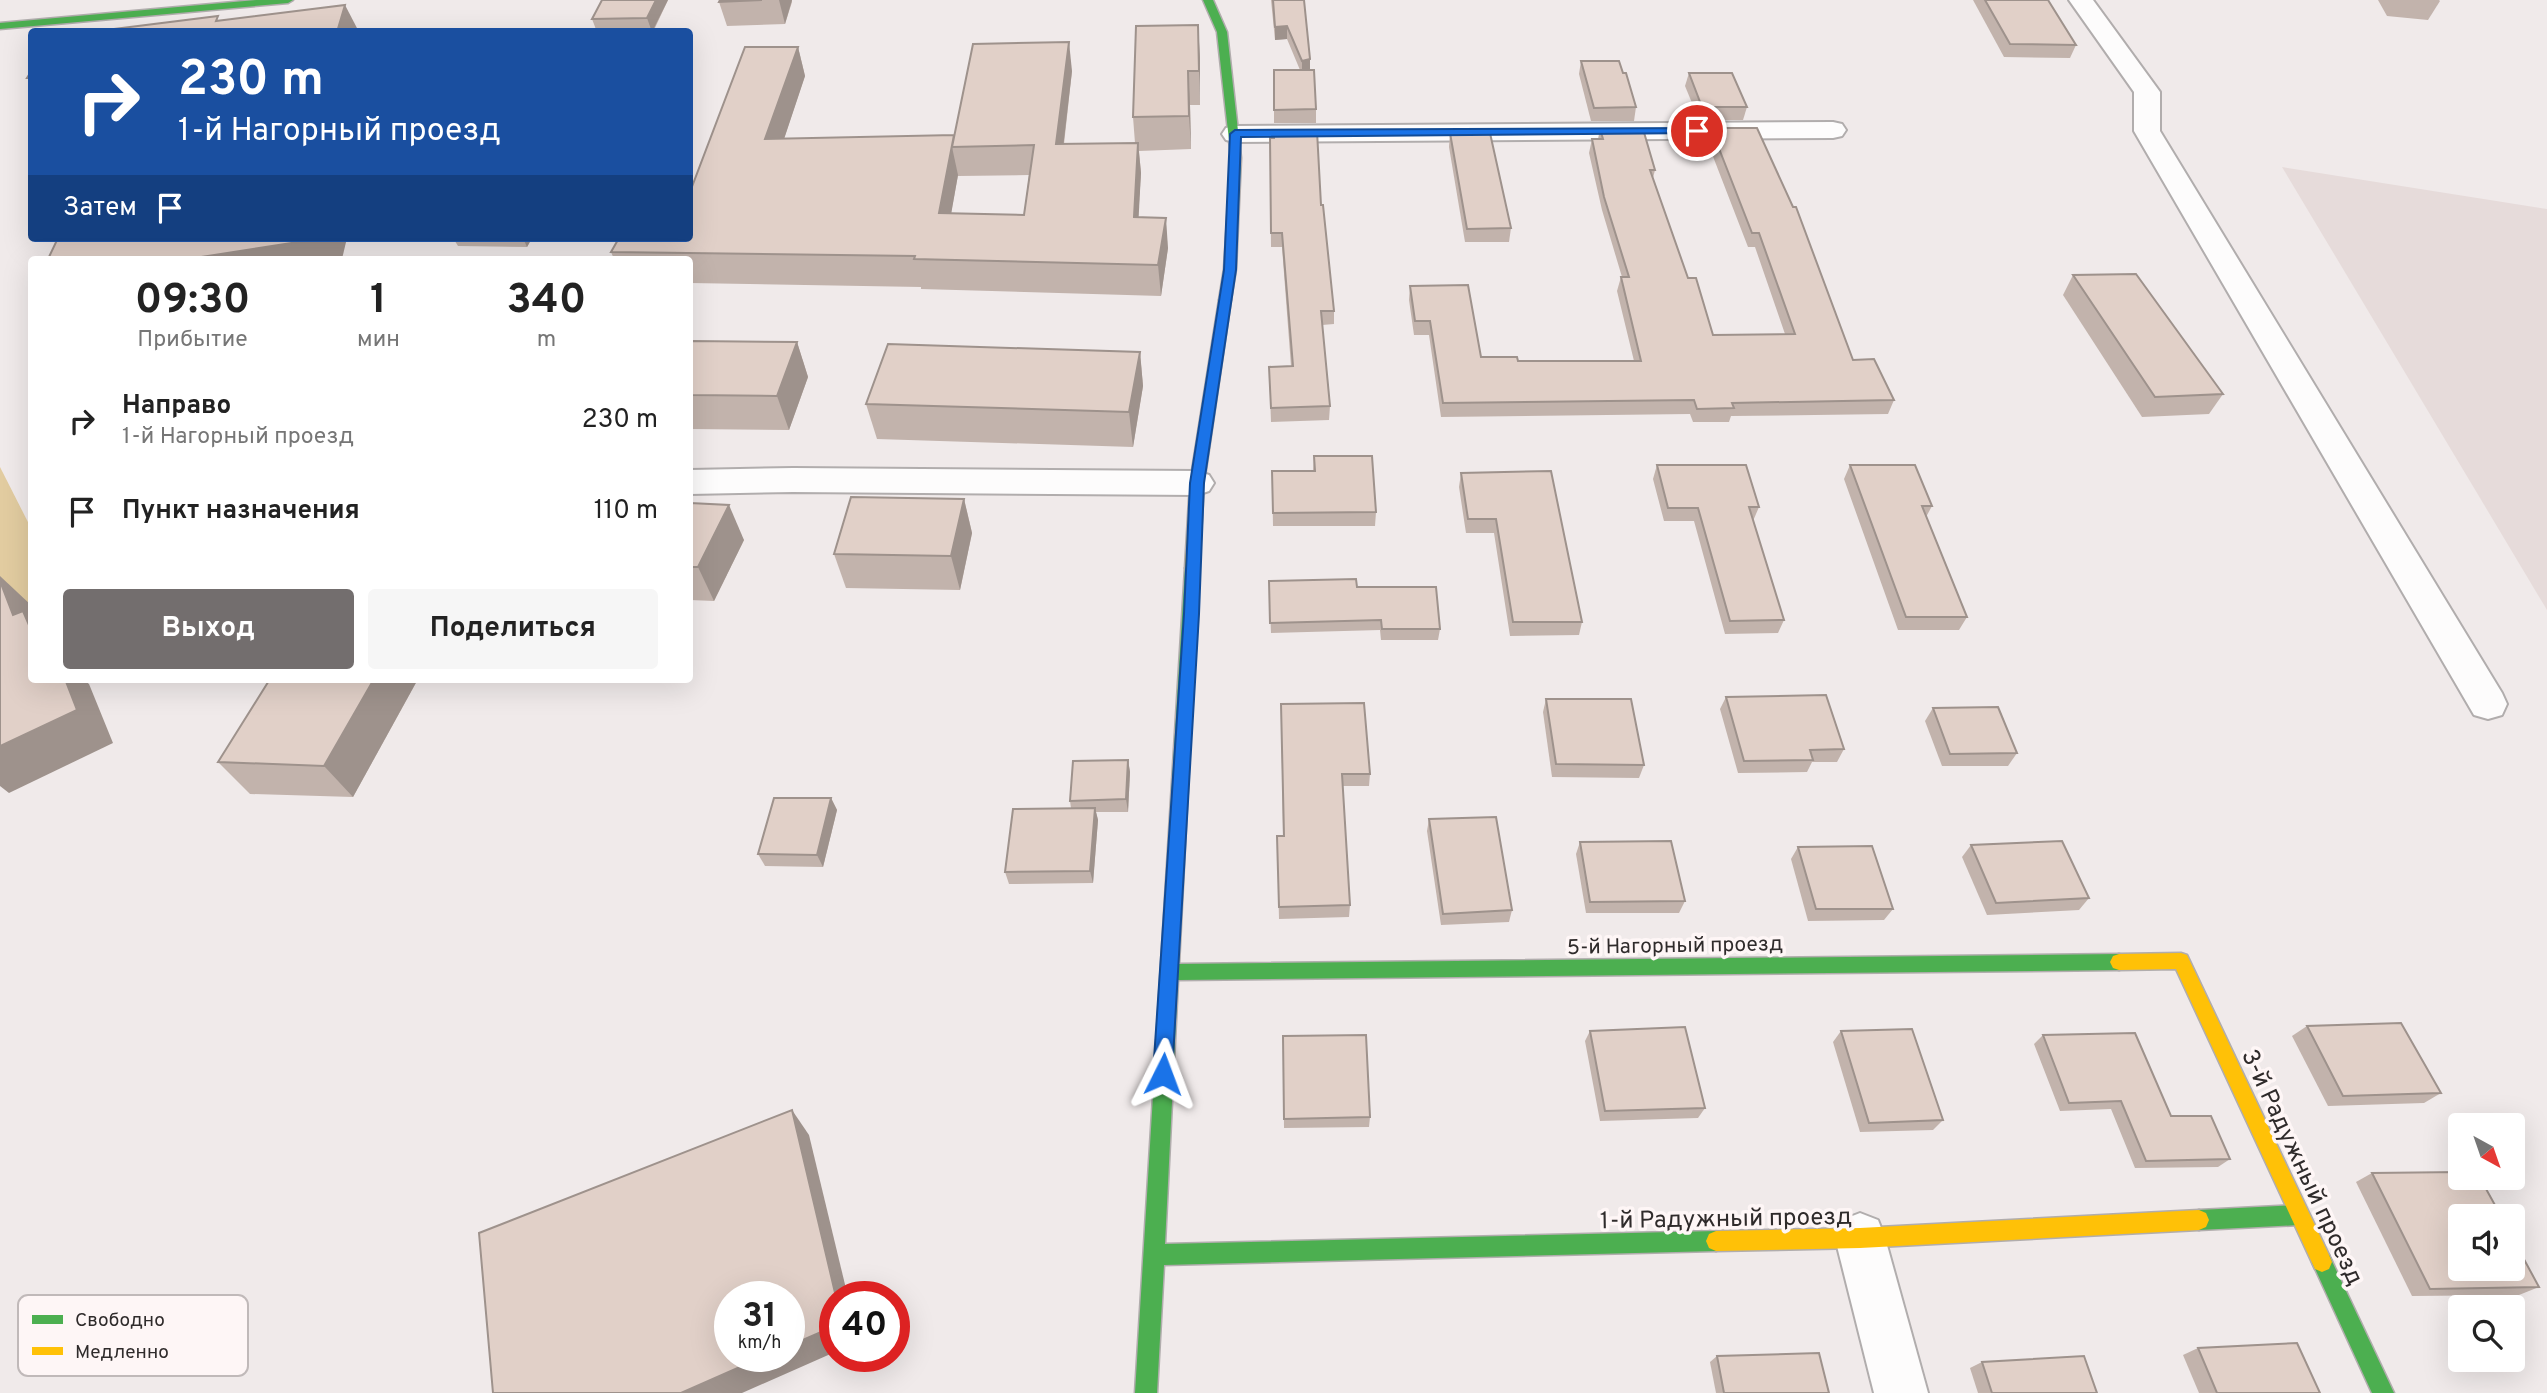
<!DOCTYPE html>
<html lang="ru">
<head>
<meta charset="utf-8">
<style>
  :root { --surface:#fff; --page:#f6f6f6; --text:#222; --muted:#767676; --accent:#736e6e }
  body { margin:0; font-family:Overpass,sans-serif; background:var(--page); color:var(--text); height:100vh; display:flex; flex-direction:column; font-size:26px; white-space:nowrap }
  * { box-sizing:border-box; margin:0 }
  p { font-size:23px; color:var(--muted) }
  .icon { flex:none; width:38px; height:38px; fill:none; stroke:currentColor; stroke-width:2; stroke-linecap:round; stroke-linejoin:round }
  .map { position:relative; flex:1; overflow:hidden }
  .drawer { position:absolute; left:28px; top:256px; width:665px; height:427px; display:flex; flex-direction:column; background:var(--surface); border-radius:7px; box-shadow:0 7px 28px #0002 }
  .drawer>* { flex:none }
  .hud { position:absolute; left:28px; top:28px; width:665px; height:214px; border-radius:7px; box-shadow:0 7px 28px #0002; background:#1a4fa0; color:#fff; overflow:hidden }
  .needle { width:46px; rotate:140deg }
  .buttons { position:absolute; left:2448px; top:1113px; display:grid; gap:14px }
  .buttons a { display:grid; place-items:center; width:77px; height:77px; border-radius:7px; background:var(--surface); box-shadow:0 7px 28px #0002; font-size:35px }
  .speed { position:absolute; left:714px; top:1281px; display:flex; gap:14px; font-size:35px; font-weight:700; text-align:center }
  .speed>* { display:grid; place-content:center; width:91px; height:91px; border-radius:50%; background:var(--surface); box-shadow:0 7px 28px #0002; line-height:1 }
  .speed small { font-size:18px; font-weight:400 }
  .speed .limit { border:10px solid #d22; background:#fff; color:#111 }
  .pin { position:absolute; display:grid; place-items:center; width:60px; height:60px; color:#fff; margin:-30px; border:4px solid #fff; border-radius:50%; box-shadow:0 2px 7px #0007 }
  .me { position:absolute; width:77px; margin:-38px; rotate:3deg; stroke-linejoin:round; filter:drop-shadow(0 0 5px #0008) }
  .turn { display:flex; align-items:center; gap:24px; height:147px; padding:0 35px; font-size:32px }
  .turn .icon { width:91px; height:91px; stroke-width:2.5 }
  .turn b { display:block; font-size:49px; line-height:60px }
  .then { display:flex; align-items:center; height:66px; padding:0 35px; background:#0003; gap:14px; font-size:26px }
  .eta { display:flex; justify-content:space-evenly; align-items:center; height:119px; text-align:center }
  .eta b { font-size:42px; font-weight:700; line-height:49px }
  .primary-button { display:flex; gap:14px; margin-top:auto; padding:14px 35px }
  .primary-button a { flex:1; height:80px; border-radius:7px; background:var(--accent); color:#fff; font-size:28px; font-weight:700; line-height:80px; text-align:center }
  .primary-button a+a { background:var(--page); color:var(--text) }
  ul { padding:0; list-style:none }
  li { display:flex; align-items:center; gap:21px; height:91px; padding:0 35px }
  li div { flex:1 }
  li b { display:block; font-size:26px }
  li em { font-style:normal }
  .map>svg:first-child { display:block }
  .built { fill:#e6dbda }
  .green { fill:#e2cca0 }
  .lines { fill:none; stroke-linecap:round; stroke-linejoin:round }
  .street-casing { stroke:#b1adad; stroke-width:4 }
  .fast-casing { stroke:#b1adad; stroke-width:3 }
  .slow-casing { stroke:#b1adad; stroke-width:3 }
  .street { fill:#fdfcfc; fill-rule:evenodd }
  .fast { fill:#4caf50; fill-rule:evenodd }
  .slow { fill:#ffc107; fill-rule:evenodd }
  .wall { fill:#c2b3ac; fill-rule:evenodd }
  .shaded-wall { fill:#9e928c }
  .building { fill:#e1d0c8; stroke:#9e928c; stroke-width:2 }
  .route { fill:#1a73e8; stroke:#114b97; stroke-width:2 }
  .labels { text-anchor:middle; stroke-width:7; stroke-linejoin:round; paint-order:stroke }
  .street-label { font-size:21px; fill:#2f2b2b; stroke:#fef6f6 }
  .near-street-label { font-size:24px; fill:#2f2b2b; stroke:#fef6f6 }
  .key { fill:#fef6f6; stroke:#c0b9b9; stroke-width:2 }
  .key-label { font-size:19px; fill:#2f2b2b }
</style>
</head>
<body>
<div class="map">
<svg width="2547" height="1393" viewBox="0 0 2547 1393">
  <rect width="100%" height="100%" fill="#f0eaea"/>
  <!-- built -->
  <path class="built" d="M2282 167 2547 209V610Z"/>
  <!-- green -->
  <path class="green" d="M0 467 32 530 31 630 0 644Z"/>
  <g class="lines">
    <defs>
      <g id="street">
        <path d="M2069 0H2093L2160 92V131L2502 693 2507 704 2502 715 2488 719 2474 715 2134 131V92Z"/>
        <path d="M1833 122 1842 124 1846 130 1842 136 1833 138 1235 142 1226 140 1222 134 1226 128 1235 126Z"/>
        <path d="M793 468 1197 471 1209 475 1214 483 1209 491 1197 495 793 492 690 494V470Z"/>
        <path d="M1860 1213 1878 1220 1885 1238 1928 1393H1874L1835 1238 1842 1220Z"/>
      </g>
      <g id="fast">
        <path d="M256 0H293L288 3 0 29V23Z"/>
        <path d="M1203 0H1213L1227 32 1241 158 1236 269 1231 300 1225 304 1219 300 1224 269 1231 158 1217 32Z"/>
        <path d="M1192 563 1199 568 1179 964 2119 954 2125 956 2128 962 2125 968 2119 970 1178 980 1165 1244 1716 1231 1723 1234 1726 1241 1723 1248 1716 1251 1164 1265 1157 1393H1135L1185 568Z"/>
        <path d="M2299 1205 2306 1208 2309 1215 2306 1222 2299 1225 2199 1230 2192 1227 2189 1220 2192 1213 2199 1210Z"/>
        <path d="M2322 1252 2329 1255 2394 1393H2372L2312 1262 2315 1255Z"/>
      </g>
      <g id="slow">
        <path d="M1225 296 1231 300 1204 483 1199 568 1192 573 1185 568 1190 483 1219 300Z"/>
        <path d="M2181 953 2187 955 2329 1255 2332 1262 2329 1269 2322 1272 2315 1269 2176 969 2119 970 2113 968 2110 962 2113 956 2119 954Z"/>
        <path d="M2199 1210 2206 1213 2209 1220 2206 1227 2199 1230 1860 1248 1716 1251 1709 1248 1706 1241 1709 1234 1716 1231 1860 1228Z"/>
      </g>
    </defs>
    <!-- street casing -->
    <use href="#street" class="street-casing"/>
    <!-- fast casing -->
    <use href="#fast" class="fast-casing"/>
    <!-- slow casing -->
    <use href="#slow" class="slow-casing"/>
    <!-- street -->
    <use href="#street" class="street"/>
    <!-- fast -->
    <use href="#fast" class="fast"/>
    <!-- slow -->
    <use href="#slow" class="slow"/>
  </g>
  <!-- wall -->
  <g class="wall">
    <path d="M602 0H668L653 32H597L592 19Z"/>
    <path d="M720 0H792V2L785 24 727 26 719 2Z"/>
    <path d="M1271 0H1304L1310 59V70L1316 109V123H1274V70H1300L1287 39 1275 40Z"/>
    <path d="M1973 0H2048L2076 45 2070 58 2004 57Z"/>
    <path d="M2378 0H2439L2440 1 2428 20 2387 16Z"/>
    <path d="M1198 25 1200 105H1190L1191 149 1139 151 1141 173 1138 217 1168 248 1161 296 921 289V287L690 283V259H614L611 252 690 238 798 47 805 76 784 139 954 135 1072 71 1064 144 1135 143 1133 117ZM958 175V176L1029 175 1024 215 951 213Z"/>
    <path d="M1581 61 1623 73 1636 107 1634 121H1591L1579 74Z"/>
    <path d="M1689 73 1747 107 1743 120H1699L1685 86Z"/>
    <path d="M1711 128 1853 360 1894 400 1888 414 1731 416 1729 422H1693L1690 414 1441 417 1429 335H1414L1409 300 1410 286 1481 357 1518 361H1634L1617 291 1621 277H1622L1602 210 1589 153 1592 139H1598L1600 129 1655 170 1653 178 1688 278 1713 335 1785 334 1755 247H1748L1707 141Z"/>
    <path d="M1450 133 1511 228 1509 242H1465L1449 147Z"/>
    <path d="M1270 138 1321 205 1334 311V324L1322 325 1330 406 1329 420 1271 422 1269 367 1291 366 1282 247H1271Z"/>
    <path d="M453 238H532L527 247 458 246Z"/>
    <path d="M2073 275 2223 394 2209 414 2142 417 2063 295Z"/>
    <path d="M690 341 797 342 808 377 789 430 690 429Z"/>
    <path d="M1140 352 1143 386 1133 447 877 439 866 404Z"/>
    <path d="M1314 456 1376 512 1375 526H1273L1272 471H1313Z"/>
    <path d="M1657 465 1759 507 1753 521 1784 620 1778 633 1725 634 1694 521H1664L1653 479Z"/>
    <path d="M1850 465 1932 506 1926 517 1967 617 1959 630H1898L1844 479Z"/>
    <path d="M1461 473 1582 622 1579 635 1510 636 1494 533H1466L1459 487Z"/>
    <path d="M964 499 972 533 960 590 846 588 834 554Z"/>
    <path d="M690 503 744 540 714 601 690 600Z"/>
    <path d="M1269 581 1357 587 1440 629 1438 640H1381L1380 630 1271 633Z"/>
    <path d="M270 679H418L353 797 250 794 218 762Z"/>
    <path d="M1726 697 1844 749 1837 762H1812L1807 772 1738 773 1720 709Z"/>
    <path d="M1546 699 1644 765 1639 778 1552 777 1543 712Z"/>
    <path d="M1281 704 1370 774 1369 786H1343L1350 905 1349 917 1279 919 1277 836H1283Z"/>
    <path d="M1933 708 2017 753 2008 766H1942L1925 721Z"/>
    <path d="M1128 760 1130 772 1128 812H1096L1098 820 1093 883 1009 884 1005 872 1071 808 1070 801Z"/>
    <path d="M831 798 837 810 823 867 765 866 758 854Z"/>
    <path d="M1429 819 1512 910 1509 922 1441 925 1427 831Z"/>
    <path d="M1580 842 1685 901 1679 913H1586L1576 854Z"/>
    <path d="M1971 845 2089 898 2079 910 1987 915 1962 857Z"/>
    <path d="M1798 847 1893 909 1884 920 1808 921 1791 859Z"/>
    <path d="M2307 1026 2441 1093 2424 1103 2328 1106 2292 1036Z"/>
    <path d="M1590 1031 1705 1108 1698 1118 1600 1121 1585 1041Z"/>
    <path d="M1841 1031 1943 1120 1933 1130 1860 1132 1833 1042Z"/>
    <path d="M2043 1035 2171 1116 2230 1159 2218 1167 2135 1168 2111 1109 2060 1111 2034 1044Z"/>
    <path d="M1283 1036 1370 1117 1369 1127 1284 1128Z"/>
    <path d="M2372 1173 2539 1287 2519 1295 2412 1296 2356 1182Z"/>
    <path d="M2198 1348 2320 1393H2199L2183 1355Z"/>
    <path d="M1717 1356 1829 1393H1716L1710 1362Z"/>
    <path d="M1982 1362 2097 1393H1978L1970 1368Z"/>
  </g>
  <!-- shaded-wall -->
  <g class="shaded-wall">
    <path d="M656 0H668L652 32 647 18Z"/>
    <path d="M779 0H792L785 24Z"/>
    <path d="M345 5 358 30V32H337Z"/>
    <path d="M1198 25 1200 58V105L1199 71Z"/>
    <path d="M1287 26V39L1275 40V27Z"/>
    <path d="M1069 42 1072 71 1060 174 1056 144Z"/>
    <path d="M798 47 805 76 774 169 765 139Z"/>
    <path d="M1310 59V72L1302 74V61Z"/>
    <path d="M1188 71 1190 105 1191 149 1189 116Z"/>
    <path d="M1138 143 1141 173 1137 247 1134 217Z"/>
    <path d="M952 147 958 175 946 243 939 213Z"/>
    <path d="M1166 218 1168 248 1161 296 1158 265Z"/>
    <path d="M324 238H347L342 259H194L195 258Z"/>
    <path d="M523 238H532L527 247Z"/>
    <path d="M797 342 808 377 789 430 777 396Z"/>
    <path d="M1140 352 1143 386 1133 447 1129 412Z"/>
    <path d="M964 499 972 533 960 590 951 556Z"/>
    <path d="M729 505 744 540 714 601 698 567Z"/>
    <path d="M0 576 32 606V632L13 615 0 581Z"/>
    <path d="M65 679H83L89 684 113 743 9 793 0 786V746Z"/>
    <path d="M374 679H418L353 797 324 766Z"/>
    <path d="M1128 760 1130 772 1128 812 1126 799Z"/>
    <path d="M831 798 837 810 823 867 817 855Z"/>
    <path d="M1095 808 1098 820 1093 883 1090 871Z"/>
    <path d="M792 1110 809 1135 848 1297H836Z"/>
    <path d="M835 1326V1352L742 1393H681L765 1356H789V1346Z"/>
  </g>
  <!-- building -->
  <g class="building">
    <path d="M602 0H656L647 18 592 19Z"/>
    <path d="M720 0H762L719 2Z"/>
    <path d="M1273 0H1304L1310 59 1302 61 1287 26 1275 27Z"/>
    <path d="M1985 0H2048L2076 45 2010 44Z"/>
    <path d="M345 5 337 32H90L218 16 216 21Z"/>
    <path d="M1198 25 1199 71H1188L1189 116 1133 117 1136 26Z"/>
    <path d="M1069 42 1056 144 1138 143 1134 217 1166 218 1158 265 914 259 915 256 611 252 619 238H690V192L745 47H798L765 139 954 135 939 213 1024 215 1034 145 952 147 973 44Z"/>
    <path d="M1581 61H1619L1623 73H1626L1636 107 1594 108Z"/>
    <path d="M32 70V78H27Z"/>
    <path d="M1274 70H1314L1316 109 1274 110Z"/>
    <path d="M1689 73H1732L1747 107H1702Z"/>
    <path d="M1711 128H1757L1793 207H1796L1853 360 1874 359 1894 400 1732 403 1734 408 1697 409 1694 400 1443 403 1430 321H1415L1410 286 1468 285 1481 357H1517L1518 361H1641L1621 277H1629L1604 197 1592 139H1603L1600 129H1643L1655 170H1650L1688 278H1696L1713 335 1795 334 1759 233H1752Z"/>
    <path d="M1274 131H1317L1321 205H1323L1334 311H1321L1330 406 1271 408 1269 367 1293 366 1282 233H1271L1270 138H1274Z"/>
    <path d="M1450 133H1490L1511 228 1467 229Z"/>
    <path d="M58 238H324L195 258 194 259H48Z"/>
    <path d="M2136 274 2223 394 2155 397 2073 275Z"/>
    <path d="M690 341 797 342 777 396 690 395Z"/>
    <path d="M888 344 1140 352 1129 412 866 404Z"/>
    <path d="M1314 456H1372L1376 512 1273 513 1272 471H1315Z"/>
    <path d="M1657 465H1746L1759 507H1749L1784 620 1730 621 1698 508H1668Z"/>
    <path d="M1850 465H1915L1932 506H1922L1967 617H1906Z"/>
    <path d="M1551 471 1582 622H1513L1496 519H1468L1461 473Z"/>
    <path d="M851 497 964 499 951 556 834 554Z"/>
    <path d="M690 503 729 505 698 567H690Z"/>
    <path d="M1356 579 1357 587H1436L1440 629H1382L1381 620 1270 623 1269 581Z"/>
    <path d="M0 581 13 615 23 611 32 632V679H65L77 710 0 746Z"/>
    <path d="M270 679H374L324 766 218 762Z"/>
    <path d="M1826 695 1844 749 1810 750 1813 760 1744 761 1726 697Z"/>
    <path d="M1546 699H1631L1644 765 1556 764Z"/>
    <path d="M1364 703 1370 774H1342L1350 905 1279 907 1277 836H1284L1281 704Z"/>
    <path d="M1998 707 2017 753 1950 754 1933 708Z"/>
    <path d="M1128 760 1126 799 1070 801 1073 761Z"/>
    <path d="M774 798H831L817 855 758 854Z"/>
    <path d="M1095 808 1090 871 1005 872 1013 809Z"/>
    <path d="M1496 817 1512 910 1443 914 1429 819Z"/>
    <path d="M1671 841 1685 901 1590 902 1580 842Z"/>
    <path d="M2062 841 2089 898 1996 903 1971 845Z"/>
    <path d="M1872 846 1893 909H1816L1798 847Z"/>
    <path d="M2401 1023 2441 1093 2343 1096 2307 1026Z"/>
    <path d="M1685 1027 1705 1108 1605 1111 1590 1031Z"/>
    <path d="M1912 1029 1943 1120 1869 1123 1841 1031Z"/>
    <path d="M2135 1033 2171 1116H2211L2230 1159 2146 1161 2121 1101 2069 1103 2043 1035Z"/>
    <path d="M1366 1035 1370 1117 1284 1119 1283 1036Z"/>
    <path d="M792 1110 836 1297 835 1326 789 1346V1297H730V1356H765L681 1393H493L479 1233Z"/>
    <path d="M2460 1172V1178H2480L2501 1216H2460V1269H2513V1239L2539 1287 2430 1289 2372 1173Z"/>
    <path d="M2297 1343 2320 1393H2217L2198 1348Z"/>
    <path d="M1819 1353 1829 1393H1724L1717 1356Z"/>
    <path d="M2084 1356 2097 1393H1992L1982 1362Z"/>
  </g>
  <!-- route -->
  <path class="route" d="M1697 128 1701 129V133L1241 137 1236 270 1204 483 1199 614 1172 1074 1169 1081 1163 1084 1156 1081 1153 1074 1184 614 1190 483 1224 270 1230 134 1235 130Z"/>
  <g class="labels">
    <!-- street labels -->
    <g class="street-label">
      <text transform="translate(1675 945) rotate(-1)" y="7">5-й Нагорный проезд</text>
    </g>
    <!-- near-street labels -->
    <g class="near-street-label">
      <text transform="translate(2303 1167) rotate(65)" y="8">3-й Радужный проезд</text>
      <text transform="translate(1726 1218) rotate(-1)" y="8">1-й Радужный проезд</text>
    </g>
  </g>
  <!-- legend -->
  <rect x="18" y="1295" width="230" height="81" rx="10" class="key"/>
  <rect x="32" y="1315" width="31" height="9" fill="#4caf50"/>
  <rect x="32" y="1347" width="31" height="8" fill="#ffc107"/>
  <g class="key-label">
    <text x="75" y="1326">Свободно</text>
    <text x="75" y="1358">Медленно</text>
  </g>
</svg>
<div class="buttons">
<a><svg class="needle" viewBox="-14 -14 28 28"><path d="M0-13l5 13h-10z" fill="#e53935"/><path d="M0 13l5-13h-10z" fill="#767676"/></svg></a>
<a><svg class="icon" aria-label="sound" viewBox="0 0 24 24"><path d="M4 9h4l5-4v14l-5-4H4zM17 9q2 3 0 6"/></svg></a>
<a><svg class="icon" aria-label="search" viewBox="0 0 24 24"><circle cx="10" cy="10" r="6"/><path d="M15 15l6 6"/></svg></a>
</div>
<div class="speed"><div>31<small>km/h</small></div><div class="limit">40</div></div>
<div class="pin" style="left:1697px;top:131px;background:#d93025"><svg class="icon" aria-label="arrive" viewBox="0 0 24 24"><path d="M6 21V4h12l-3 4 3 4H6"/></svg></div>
<svg class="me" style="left:1163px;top:1074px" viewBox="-20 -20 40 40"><path d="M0-17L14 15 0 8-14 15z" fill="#1a73e8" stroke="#fff" stroke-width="4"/></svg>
<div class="hud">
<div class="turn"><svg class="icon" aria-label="right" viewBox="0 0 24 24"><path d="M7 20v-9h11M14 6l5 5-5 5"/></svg><div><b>230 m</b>1-й Нагорный проезд</div></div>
<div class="then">Затем<svg class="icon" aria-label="arrive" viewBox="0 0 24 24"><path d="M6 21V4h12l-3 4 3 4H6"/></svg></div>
</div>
<section class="drawer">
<div class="eta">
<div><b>09:30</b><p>Прибытие</p></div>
<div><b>1</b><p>мин</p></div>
<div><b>340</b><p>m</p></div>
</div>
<ul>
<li><svg class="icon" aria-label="right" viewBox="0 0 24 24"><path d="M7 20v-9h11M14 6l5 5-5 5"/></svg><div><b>Направо</b><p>1-й Нагорный проезд</p></div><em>230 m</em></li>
<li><svg class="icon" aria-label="arrive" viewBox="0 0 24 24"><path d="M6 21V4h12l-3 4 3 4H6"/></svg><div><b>Пункт назначения</b></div><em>110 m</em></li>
</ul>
<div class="primary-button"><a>Выход</a><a>Поделиться</a></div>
</section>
</div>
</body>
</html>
